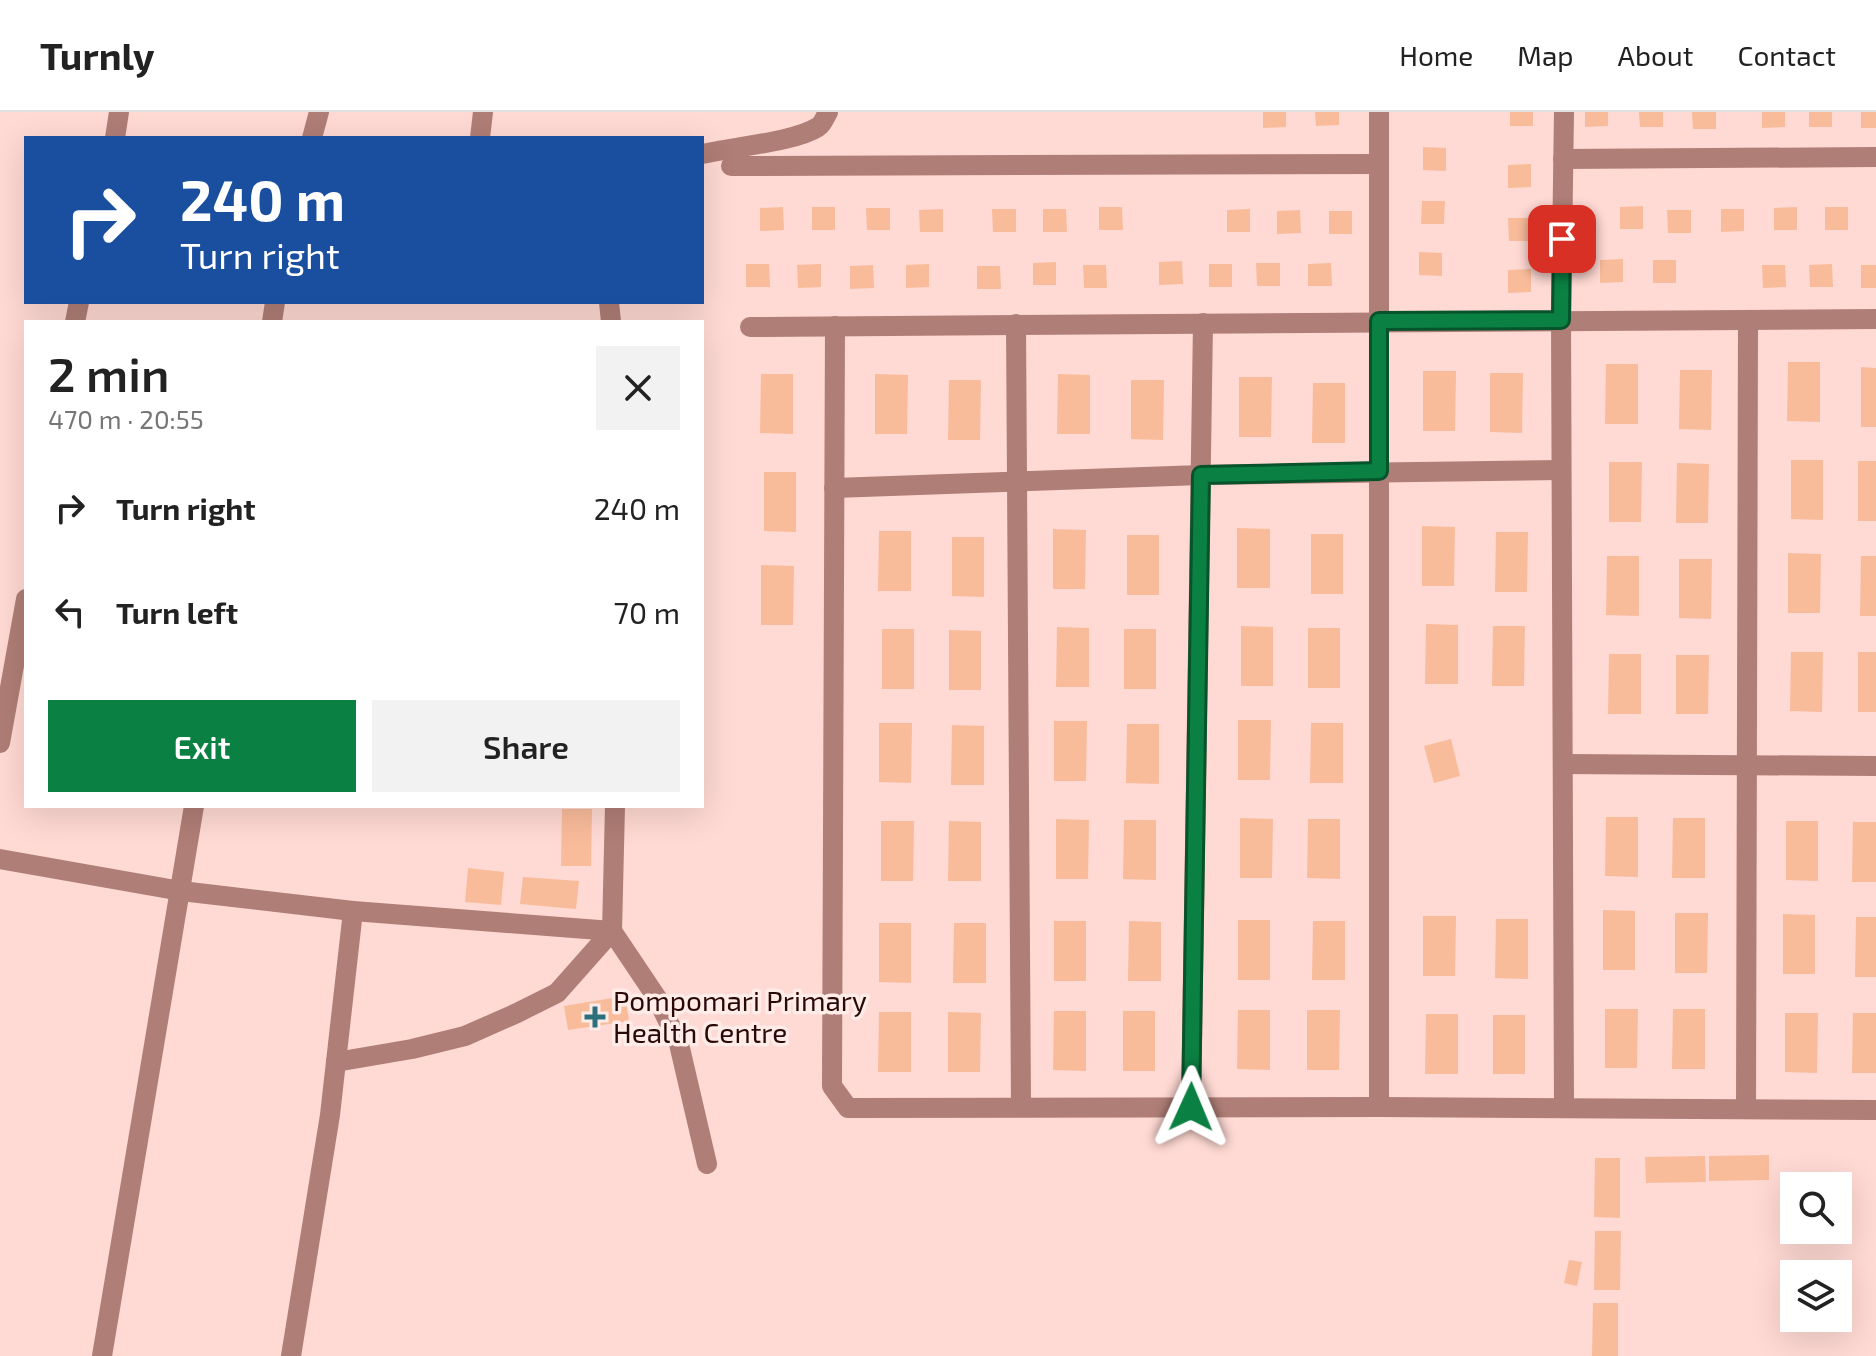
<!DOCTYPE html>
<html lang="en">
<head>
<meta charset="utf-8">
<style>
  :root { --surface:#fff; --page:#f2f2f2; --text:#222; --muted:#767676; --line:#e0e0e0; --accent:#0b8043 }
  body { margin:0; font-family:"Exo 2",sans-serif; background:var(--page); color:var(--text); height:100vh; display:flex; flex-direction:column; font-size:30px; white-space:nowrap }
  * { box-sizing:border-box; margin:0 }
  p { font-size:26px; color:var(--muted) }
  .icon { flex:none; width:44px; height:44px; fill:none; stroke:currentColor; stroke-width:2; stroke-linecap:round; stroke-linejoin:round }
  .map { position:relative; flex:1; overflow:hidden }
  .panel { position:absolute; left:24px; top:208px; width:680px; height:488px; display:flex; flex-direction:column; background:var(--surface); border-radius:0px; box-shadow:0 8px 32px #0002 }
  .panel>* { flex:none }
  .top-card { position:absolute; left:24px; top:24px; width:680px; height:168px; border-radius:0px; box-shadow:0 8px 32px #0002; background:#1a4fa0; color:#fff; overflow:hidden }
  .fabs { position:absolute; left:1780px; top:1060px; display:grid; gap:16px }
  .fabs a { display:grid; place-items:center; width:72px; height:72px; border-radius:0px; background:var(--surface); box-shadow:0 8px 32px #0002; font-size:40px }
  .pin { position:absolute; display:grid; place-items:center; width:68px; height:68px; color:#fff; margin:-34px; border-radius:16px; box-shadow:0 4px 12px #0006 }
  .me { position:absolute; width:88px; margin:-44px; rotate:1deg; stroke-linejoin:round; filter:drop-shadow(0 0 6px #0008) }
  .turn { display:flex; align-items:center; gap:28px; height:168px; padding:0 24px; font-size:36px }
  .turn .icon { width:104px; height:104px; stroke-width:2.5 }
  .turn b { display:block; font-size:56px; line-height:68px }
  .round { display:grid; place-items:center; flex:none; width:84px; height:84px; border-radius:0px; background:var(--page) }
  .overview { display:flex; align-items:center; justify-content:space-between; height:136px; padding:0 24px }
  h1 { font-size:48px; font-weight:600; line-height:60px }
  .primary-button { display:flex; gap:16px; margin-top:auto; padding:16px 24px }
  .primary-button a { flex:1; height:92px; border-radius:0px; background:var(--accent); color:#fff; font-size:32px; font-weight:600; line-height:92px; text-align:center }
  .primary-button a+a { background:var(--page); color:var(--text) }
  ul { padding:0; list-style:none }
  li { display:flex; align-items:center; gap:24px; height:104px; padding:0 24px }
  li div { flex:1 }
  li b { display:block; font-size:30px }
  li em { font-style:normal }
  header { display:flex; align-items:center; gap:48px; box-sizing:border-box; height:112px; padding:0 40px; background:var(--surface); border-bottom:2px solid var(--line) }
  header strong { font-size:38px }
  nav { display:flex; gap:44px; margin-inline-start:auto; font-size:28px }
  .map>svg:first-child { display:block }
  .building { fill:#f9bc9b }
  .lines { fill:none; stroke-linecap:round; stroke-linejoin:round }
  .minor { stroke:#af7e76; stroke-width:20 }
  .route-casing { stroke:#07532c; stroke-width:20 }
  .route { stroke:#0b8043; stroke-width:14 }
  .poi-dot { fill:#2a717d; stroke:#ffece8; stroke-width:3 }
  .labels { text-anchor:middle; stroke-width:7; stroke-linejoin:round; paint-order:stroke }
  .poi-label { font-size:28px; fill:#290906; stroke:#ffece8; text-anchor:start }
</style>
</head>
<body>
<header>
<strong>Turnly</strong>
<nav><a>Home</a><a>Map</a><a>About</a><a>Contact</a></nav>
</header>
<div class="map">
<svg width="1876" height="1244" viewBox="0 0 1876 1244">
  <rect width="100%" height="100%" fill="#ffd9d3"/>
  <!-- building -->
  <g class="building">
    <path d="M1263 0H1286V15L1263 16Z"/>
    <path d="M1315 0H1339V13L1316 14Z"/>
    <rect x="1510" y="0" width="23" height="14"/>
    <path d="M1585 0H1608V14L1585 15Z"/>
    <path d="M1639 0H1663V15H1640Z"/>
    <path d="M1692 0H1716V17H1693Z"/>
    <path d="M1762 0H1785V15L1762 16Z"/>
    <rect x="1809" y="0" width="23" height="15"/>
    <rect x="1861" y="0" width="15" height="16"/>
    <path d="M1423 35 1446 36V59L1423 58Z"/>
    <path d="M1531 52V75L1508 76V53Z"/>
    <path d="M1422 89H1445L1444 112H1421Z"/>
    <path d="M1643 94V117H1620V95Z"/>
    <path d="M783 95 784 118 760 119V96Z"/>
    <rect x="812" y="95" width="23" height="23"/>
    <path d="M1099 95H1122L1123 118H1099Z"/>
    <path d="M1797 95V118H1774V96Z"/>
    <rect x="1825" y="95" width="23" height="23"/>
    <path d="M866 96H890V118H867Z"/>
    <path d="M943 97V120H920L919 98Z"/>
    <path d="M992 97H1016V120H993Z"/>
    <path d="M1043 97H1066L1067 120H1043Z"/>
    <path d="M1250 97V120H1227V98Z"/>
    <path d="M1721 97H1744V119L1721 120Z"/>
    <path d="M1300 98 1301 121 1277 122V99Z"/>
    <path d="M1667 98H1691V121H1668Z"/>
    <rect x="1329" y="99" width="23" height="23"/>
    <path d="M1508 106H1531L1532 129H1509Z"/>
    <path d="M1419 140 1442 141V164L1419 163Z"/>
    <path d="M1623 147V170L1600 171V148Z"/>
    <rect x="1653" y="148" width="23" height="23"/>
    <path d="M1182 149 1183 172 1159 173V150Z"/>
    <path d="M1056 150V173H1033V151Z"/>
    <path d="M1256 151H1280V174H1257Z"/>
    <path d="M1331 151 1332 174H1308V152Z"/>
    <path d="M746 152H769L770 175H746Z"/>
    <path d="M821 152V175L798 176 797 153Z"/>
    <path d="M929 152V175L906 176V153Z"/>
    <rect x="1209" y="152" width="23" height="23"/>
    <path d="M1832 152 1833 175H1810L1809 153Z"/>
    <path d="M873 153 874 176 850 177V154Z"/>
    <path d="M1083 153H1106L1107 176H1084Z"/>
    <path d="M1762 153H1785L1786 175 1763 176Z"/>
    <rect x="1861" y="153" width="15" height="23"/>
    <path d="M977 154H1000L1001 177H977Z"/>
    <path d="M1531 157V180L1508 181V158Z"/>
    <path d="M1788 250H1820V310L1787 309Z"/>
    <path d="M1606 252H1638V312H1605Z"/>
    <path d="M1861 255 1876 256V315H1861Z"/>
    <path d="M1680 258H1712L1711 318 1679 317Z"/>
    <path d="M1423 259H1456L1455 319H1423Z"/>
    <path d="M1490 261H1523L1522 321 1490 320Z"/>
    <path d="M761 262H793V322L760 321Z"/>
    <path d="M875 262 908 263 907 322H875Z"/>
    <path d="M1058 262 1090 263V322H1057Z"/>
    <path d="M1239 265H1272L1271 325H1239Z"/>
    <path d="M949 268H981L980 328H948Z"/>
    <path d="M1131 268H1164L1163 328 1131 327Z"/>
    <path d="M1313 271H1345V331H1312Z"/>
    <path d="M1791 348H1823V408L1791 407Z"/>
    <rect x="1858" y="349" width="18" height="60"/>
    <path d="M1609 350H1642L1641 410H1609Z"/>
    <path d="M1677 351 1709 352 1708 411H1676Z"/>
    <path d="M764 360H796V420L764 419Z"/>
    <path d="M1422 414 1455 415 1454 474H1422Z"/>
    <path d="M1237 416 1270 417V476H1237Z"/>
    <path d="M1053 417 1086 418 1085 477H1053Z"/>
    <path d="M879 419H911V479H878Z"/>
    <path d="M1496 420H1528L1527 480H1495Z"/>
    <rect x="1311" y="422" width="32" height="60"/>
    <rect x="1127" y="423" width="32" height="60"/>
    <path d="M952 425H984V485L952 484Z"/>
    <path d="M1788 441 1821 442 1820 501H1788Z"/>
    <path d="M1607 444H1639V504L1606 503Z"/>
    <path d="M1861 444H1876V504H1860Z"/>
    <path d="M1679 447H1712L1711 507 1679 506Z"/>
    <path d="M761 453 794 454 793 513H761Z"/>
    <path d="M1426 512 1458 513V572H1425Z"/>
    <path d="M1241 514 1273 515V574H1241Z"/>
    <path d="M1493 514H1525L1524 574H1492Z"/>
    <path d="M1057 515 1089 516V575H1056Z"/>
    <rect x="1308" y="516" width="32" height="60"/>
    <rect x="882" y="517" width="32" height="60"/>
    <rect x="1124" y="517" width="32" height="60"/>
    <path d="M949 518 981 519V578H949Z"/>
    <path d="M1791 540H1823L1822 600 1790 599Z"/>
    <rect x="1858" y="540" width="18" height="60"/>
    <path d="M1609 542H1641V602H1608Z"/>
    <path d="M1676 543H1709L1708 602H1676Z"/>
    <path d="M1238 608H1271L1270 668H1238Z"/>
    <path d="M1054 609H1087L1086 669H1054Z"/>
    <path d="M879 611H912L911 671 879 670Z"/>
    <path d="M1311 611H1343V671H1310Z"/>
    <path d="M1127 612H1159V672L1126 671Z"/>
    <path d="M952 613 984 614V673H951Z"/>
    <path d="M1451 627 1460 664 1434 671 1424 634Z"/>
    <path d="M562 697H592L591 754H561Z"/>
    <path d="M1606 705H1638V765L1605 764Z"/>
    <path d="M1240 706 1273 707 1272 766H1240Z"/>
    <path d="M1673 706H1705V766H1672Z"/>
    <path d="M1056 707 1089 708 1088 767H1056Z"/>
    <path d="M1308 707H1340V767L1307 766Z"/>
    <path d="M1124 708H1156V768L1123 767Z"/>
    <path d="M881 709H914L913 769H881Z"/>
    <path d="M949 709 981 710V769H948Z"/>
    <path d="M1786 709H1818V769L1786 768Z"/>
    <path d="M1853 710H1876V770H1852Z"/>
    <path d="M468 756 504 760 501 793 465 790Z"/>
    <path d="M523 765 579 769 576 797 520 792Z"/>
    <path d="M1603 798 1635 799V858H1603Z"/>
    <path d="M1675 801H1708L1707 861H1675Z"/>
    <path d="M1783 802 1815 803V862H1783Z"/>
    <path d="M1423 804H1456L1455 864H1423Z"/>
    <path d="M1856 805H1876V865H1855Z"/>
    <path d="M1496 807H1528V867L1495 866Z"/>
    <rect x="1238" y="808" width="32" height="60"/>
    <rect x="1054" y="809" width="32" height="60"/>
    <path d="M1129 809 1161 810V869H1128Z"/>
    <path d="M1313 809H1345V868H1312Z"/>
    <path d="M879 811H911V871L879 870Z"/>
    <path d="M954 811H986V871H953Z"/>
    <path d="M625 884 629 909 568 918 564 894Z"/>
    <path d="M1605 897H1638L1637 956H1605Z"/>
    <path d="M1673 897H1705V957H1672Z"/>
    <path d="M1238 898H1270V958L1237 957Z"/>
    <path d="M1307 898H1340L1339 958H1307Z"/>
    <path d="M1054 899H1086V959L1053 958Z"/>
    <rect x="1123" y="899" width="32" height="60"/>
    <path d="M879 900H911V960H878Z"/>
    <path d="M948 900 981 901 980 960H948Z"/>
    <path d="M1785 901H1818L1817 961 1785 960Z"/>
    <path d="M1853 901H1876V961H1852Z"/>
    <path d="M1426 902H1458V962H1425Z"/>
    <rect x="1493" y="903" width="32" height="59"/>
    <path d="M1769 1043V1068L1709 1069V1044Z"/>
    <path d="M1705 1044 1706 1070 1646 1071 1645 1045Z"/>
    <path d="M1595 1046H1620V1106L1594 1105Z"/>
    <path d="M1595 1119H1621L1620 1178H1594Z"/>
    <path d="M1569 1148 1582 1150 1577 1174 1564 1171Z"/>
    <path d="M1593 1191H1618V1244H1592Z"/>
  </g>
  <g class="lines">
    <!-- minor -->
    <g class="minor">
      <path d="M1379 0V995"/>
      <path d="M1564 0 1561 208 1564 996"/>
      <path d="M115 26 119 0"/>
      <path d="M312 26 319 0"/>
      <path d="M480 26 483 0"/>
      <path d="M702 42C732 35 795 30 818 15 823 12 825 5 828 0"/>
      <path d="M1563 47 1876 45"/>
      <path d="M731 54 1379 52"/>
      <path d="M609 190 611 210"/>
      <path d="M75 210 79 190"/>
      <path d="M272 210 275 190"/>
      <path d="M1016 212 1021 995"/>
      <path d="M835 214 832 974 848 996 1379 995 1876 998"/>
      <path d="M750 215 1876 207"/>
      <path d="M834 376 1201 363 1561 358"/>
      <path d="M0 631 26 487"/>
      <path d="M1563 652 1876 654"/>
      <path d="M615 694 612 819 657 886 679 932 707 1052"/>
      <path d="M0 747 181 779 353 799 612 819"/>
      <path d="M336 950 412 937 465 924 517 901 557 881 612 819"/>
      <path d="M1191 995 1203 211"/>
      <path d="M1746 997 1748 208"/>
      <path d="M102 1244 194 694"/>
      <path d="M291 1244 330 1003 353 799"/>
    </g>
  </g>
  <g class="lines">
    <defs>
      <path id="route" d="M1191 995 1201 363 1379 359V209L1561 208 1562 127"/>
    </defs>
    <!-- route casing -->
    <use href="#route" class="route-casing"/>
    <!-- route -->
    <use href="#route" class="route"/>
  </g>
  <!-- markers -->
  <path class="poi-dot" d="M591 893h8v8h8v8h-8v8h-8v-8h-8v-8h8z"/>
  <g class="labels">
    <!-- poi labels -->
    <g class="poi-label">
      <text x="613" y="899">Pompomari Primary<tspan x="613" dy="32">Health Centre</tspan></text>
    </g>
  </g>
</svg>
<div class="fabs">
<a><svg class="icon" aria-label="search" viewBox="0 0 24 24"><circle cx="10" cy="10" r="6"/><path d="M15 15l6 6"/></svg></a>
<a><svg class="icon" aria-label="layers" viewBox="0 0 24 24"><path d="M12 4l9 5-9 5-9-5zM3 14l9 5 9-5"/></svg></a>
</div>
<div class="pin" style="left:1562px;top:127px;background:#d93025"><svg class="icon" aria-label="arrive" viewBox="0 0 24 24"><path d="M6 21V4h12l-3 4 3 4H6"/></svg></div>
<svg class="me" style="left:1191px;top:995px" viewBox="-20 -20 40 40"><path d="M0-17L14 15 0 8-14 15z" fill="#0b8043" stroke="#fff" stroke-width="4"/></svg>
<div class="top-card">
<div class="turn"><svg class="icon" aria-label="right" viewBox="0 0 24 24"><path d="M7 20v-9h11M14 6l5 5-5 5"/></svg><div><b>240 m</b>Turn right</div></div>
</div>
<section class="panel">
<div class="overview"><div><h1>2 min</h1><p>470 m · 20:55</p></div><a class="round"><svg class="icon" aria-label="close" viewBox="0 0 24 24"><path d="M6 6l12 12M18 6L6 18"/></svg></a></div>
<ul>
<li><svg class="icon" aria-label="right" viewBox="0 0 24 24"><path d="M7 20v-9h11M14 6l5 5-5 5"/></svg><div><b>Turn right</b></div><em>240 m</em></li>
<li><svg class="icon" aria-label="left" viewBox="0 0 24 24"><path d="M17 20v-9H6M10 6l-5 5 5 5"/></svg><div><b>Turn left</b></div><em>70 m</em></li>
</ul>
<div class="primary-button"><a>Exit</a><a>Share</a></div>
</section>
</div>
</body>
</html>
